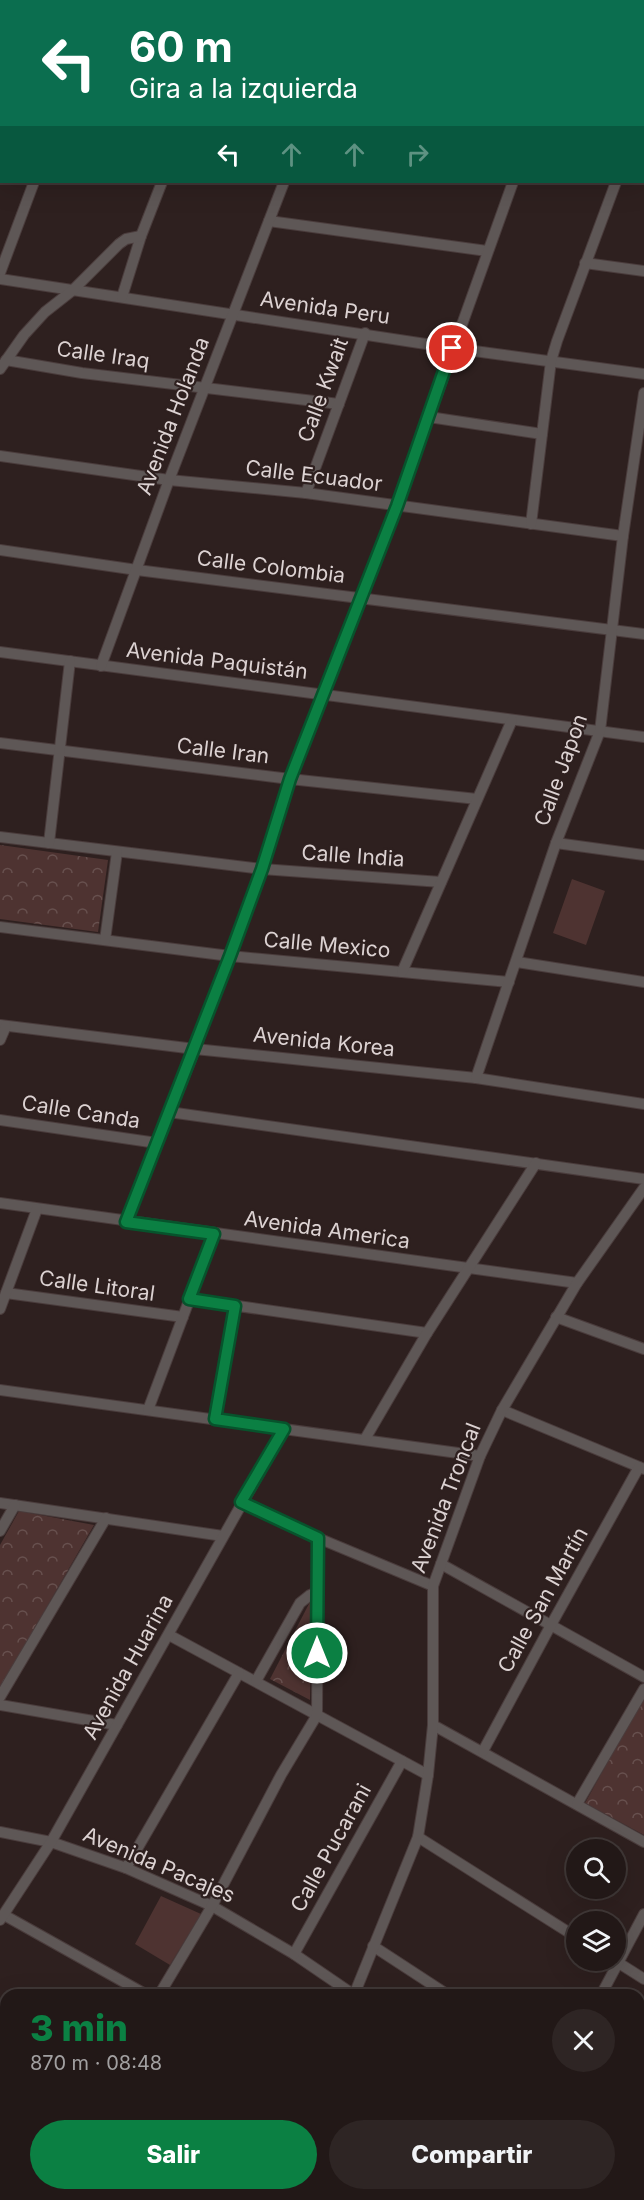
<!DOCTYPE html>
<html lang="es">
<head>
<meta charset="utf-8">
<style>
  :root { --surface:#221817; --page:#2e2524; --text:#f1f3f6; --muted:#a2a0a1; --line:#3f3736; --accent:#0b8043 }
  body { margin:0; font-family:Inter,sans-serif; background:var(--page); color:var(--text); height:100vh; display:flex; flex-direction:column; font-size:22px; white-space:nowrap }
  * { box-sizing:border-box; margin:0 }
  p { font-size:20px; color:var(--muted) }
  .icon { flex:none; width:33px; height:33px; fill:none; stroke:currentColor; stroke-width:2; stroke-linecap:round; stroke-linejoin:round }
  .map { position:relative; flex:1; overflow:hidden }
  .sheet { position:absolute; left:0px; top:1989px; width:645px; height:212px; display:flex; flex-direction:column; background:var(--surface); border-radius:18px 18px 0 0; box-shadow:0 6px 24px #0002,0 0 0 2px var(--line) }
  .sheet>* { flex:none }
  .guide { position:absolute; left:0px; top:0px; width:645px; height:183px; box-shadow:0 6px 24px #0002,0 0 0 2px var(--line); background:#0b6e4f; color:#fff; overflow:hidden }
  .fabs { position:absolute; left:566px; top:1839px; display:grid; gap:12px }
  .fabs a { display:grid; place-items:center; width:60px; height:60px; border-radius:50%; background:var(--surface); box-shadow:0 6px 24px #0002,0 0 0 2px var(--line); font-size:30px }
  .pin { position:absolute; display:grid; place-items:center; width:51px; height:51px; color:#fff; margin:-26px; border:3px solid #fff; border-radius:50%; box-shadow:0 2px 6px #0007 }
  .me { position:absolute; width:66px; margin:-33px; rotate:0deg; stroke-linejoin:round; filter:drop-shadow(0 0 4px #0008) }
  .turn { display:flex; align-items:center; gap:21px; height:126px; padding:0 30px; font-size:27px }
  .turn .icon { width:78px; height:78px; stroke-width:2.5 }
  .turn b { display:block; font-size:42px; line-height:51px }
  .lanes { display:flex; align-items:center; height:57px; padding:0 30px; background:#0003; justify-content:center; gap:30px; direction:ltr }
  .lanes .off { opacity:.35 }
  .round { display:grid; place-items:center; flex:none; width:63px; height:63px; border-radius:32px; background:var(--page) }
  .summary { display:flex; align-items:center; justify-content:space-between; height:102px; padding:0 30px }
  h1 { font-size:36px; font-weight:800; line-height:45px; color:var(--accent) }
  .button { display:flex; gap:12px; margin-top:auto; padding:12px 30px }
  .button a { flex:1; height:69px; border-radius:36px; background:var(--accent); color:#fff; font-size:24px; font-weight:800; line-height:69px; text-align:center }
  .button a+a { background:var(--page); color:var(--text) }
  .map>svg:first-child { display:block }
  .grass { fill:#4e3331 }
  .park { fill:url(#park-crowns) }
  .lines { fill:none; stroke-linecap:round; stroke-linejoin:round }
  .minor-casing { stroke:#4a3c3c; stroke-width:12 }
  .minor { stroke:#5e5756; stroke-width:10 }
  .route-casing { stroke:#07532c; stroke-width:15 }
  .route { stroke:#0b8043; stroke-width:10 }
  .labels { text-anchor:middle; stroke-width:4.5; stroke-linejoin:round; paint-order:stroke }
  .street-label { font-size:21px; fill:#dcd2d2; stroke:#2e201f }
</style>
</head>
<body>
<div class="map">
<svg width="644" height="2200" viewBox="0 0 644 2200">
  <defs>
    <pattern id="park-crowns" width="20" height="18" patternUnits="userSpaceOnUse" patternTransform="scale(1.5)"><rect width="20" height="18" fill="#4e3331"/><path d="M2 6a3 3 0 1 1 6 0M12 15a3 3 0 1 1 6 0" fill="none" stroke="#67504e"/></pattern>
  </defs>
  <rect width="100%" height="100%" fill="#2e201f"/>
  <!-- grass -->
  <g class="grass">
    <path d="M572 879 605 891 586 945 553 933Z"/>
    <path d="M161 1896 201 1914 170 1965 135 1944Z"/>
  </g>
  <!-- park -->
  <g class="park">
    <path d="M0 845 108 860 98 932 0 919Z"/>
    <path d="M19 1511 94 1525 0 1688V1545Z"/>
    <path d="M312 1598 310 1700 270 1679Z"/>
    <path d="M644 1697V1835L585 1803Z"/>
    <path d="M639 2132 644 2135V2200H501L505 2194H639Z"/>
  </g>
  <g class="lines">
    <defs>
      <g id="minor">
        <path d="M634 0 644 1"/>
        <path d="M101 2 102 0"/>
        <path d="M231 2 232 0"/>
        <path d="M354 2 355 0"/>
        <path d="M585 2 586 0"/>
        <path d="M0 33 2 34"/>
        <path d="M644 113V112"/>
        <path d="M0 151H2"/>
        <path d="M269 221 487 251"/>
        <path d="M585 263 644 271"/>
        <path d="M0 273 34 182"/>
        <path d="M0 279 452 348 644 374"/>
        <path d="M122 297 141 236 162 182"/>
        <path d="M6 360 82 373 339 404"/>
        <path d="M0 369 24 335 45 312 73 290 119 244 126 239 141 236"/>
        <path d="M429 417 542 434"/>
        <path d="M0 456 169 480 306 493 623 536"/>
        <path d="M306 493 365 333"/>
        <path d="M531 524 551 361 557 341 616 182"/>
        <path d="M0 550 137 570 644 634"/>
        <path d="M0 652 644 737"/>
        <path d="M101 666 169 480 284 182"/>
        <path d="M0 743 290 779 477 799"/>
        <path d="M0 837 262 869 441 882"/>
        <path d="M49 843 70 661"/>
        <path d="M556 843 644 855"/>
        <path d="M0 927 230 956 509 982"/>
        <path d="M105 940 117 852"/>
        <path d="M517 962 644 982"/>
        <path d="M402 972 512 720"/>
        <path d="M0 1025 195 1049 476 1078 644 1104"/>
        <path d="M0 1040 6 1026"/>
        <path d="M476 1078 556 843 600 731 623 536 644 393"/>
        <path d="M169 1112 644 1179"/>
        <path d="M0 1120 157 1143"/>
        <path d="M0 1203 577 1283"/>
        <path d="M126 1222 195 1049 262 869 290 779 397 506 513 182"/>
        <path d="M6 1293 183 1317"/>
        <path d="M189 1299 427 1333"/>
        <path d="M0 1309 37 1209"/>
        <path d="M556 1317 644 1349"/>
        <path d="M0 1390 480 1456"/>
        <path d="M148 1410 214 1234"/>
        <path d="M502 1410 644 1469"/>
        <path d="M215 1419 235 1306"/>
        <path d="M365 1439 427 1333 536 1163"/>
        <path d="M241 1502 318 1538 433 1586"/>
        <path d="M0 1503 223 1536"/>
        <path d="M0 1531 15 1505"/>
        <path d="M441 1564 644 1677"/>
        <path d="M169 1635 428 1775"/>
        <path d="M256 1681 300 1603 310 1595 317 1592"/>
        <path d="M0 1697 106 1518"/>
        <path d="M0 1705 117 1725"/>
        <path d="M433 1725 644 1842"/>
        <path d="M483 1751 551 1625 639 1467"/>
        <path d="M577 1804 644 1689"/>
        <path d="M0 1832 51 1842 126 1868 212 1906 294 1954 354 1995"/>
        <path d="M418 1837 576 1937"/>
        <path d="M126 1868 239 1673"/>
        <path d="M4 1915 147 1995"/>
        <path d="M0 1920 51 1842 284 1429"/>
        <path d="M373 1946 448 1995"/>
        <path d="M294 1954 402 1761"/>
        <path d="M614 1960 644 1979"/>
        <path d="M159 1995 212 1906 281 1775 317 1715 318 1538"/>
        <path d="M354 1995 418 1837 428 1775 433 1725V1586L480 1456 502 1410 577 1283 644 1188"/>
        <path d="M601 1995 644 1914"/>
        <path d="M0 2030 6 2034"/>
        <path d="M639 2118 644 2121"/>
        <path d="M0 2156 6 2160"/>
        <path d="M65 2194 74 2200"/>
        <path d="M457 2194 465 2200"/>
        <path d="M165 2200 172 2194"/>
        <path d="M329 2200 334 2194"/>
        <path d="M486 2200 489 2194"/>
      </g>
    </defs>
    <!-- minor casing -->
    <use href="#minor" class="minor-casing"/>
    <!-- minor -->
    <use href="#minor" class="minor"/>
  </g>
  <g class="lines">
    <defs>
      <path id="route" d="M317 1653 318 1538 241 1502 284 1429 215 1419 235 1306 189 1299 214 1234 126 1222 230 956 262 869 290 779 397 506 452 348"/>
    </defs>
    <!-- route casing -->
    <use href="#route" class="route-casing"/>
    <!-- route -->
    <use href="#route" class="route"/>
  </g>
  <g class="labels">
    <!-- street labels -->
    <g class="street-label">
      <text transform="translate(325 308) rotate(8)" y="7">Avenida Peru</text>
      <text transform="translate(103 355) rotate(8)" y="7">Calle Iraq</text>
      <text transform="translate(323 390) rotate(-70)" y="7">Calle Kwait</text>
      <text transform="translate(173 416) rotate(-69)" y="7">Avenida Holanda</text>
      <text transform="translate(314 476) rotate(7)" y="7">Calle Ecuador</text>
      <text transform="translate(271 567) rotate(7)" y="7">Calle Colombia</text>
      <text transform="translate(217 661) rotate(7)" y="7">Avenida Paquistán</text>
      <text transform="translate(223 751) rotate(7)" y="7">Calle Iran</text>
      <text transform="translate(561 770) rotate(-70)" y="7">Calle Japon</text>
      <text transform="translate(353 856) rotate(4)" y="7">Calle India</text>
      <text transform="translate(327 945) rotate(5)" y="7">Calle Mexico</text>
      <text transform="translate(324 1042) rotate(6)" y="7">Avenida Korea</text>
      <text transform="translate(81 1112) rotate(9)" y="7">Calle Canda</text>
      <text transform="translate(327 1230) rotate(8)" y="7">Avenida America</text>
      <text transform="translate(97 1286) rotate(8)" y="7">Calle Litoral</text>
      <text transform="translate(446 1498) rotate(-69)" y="7">Avenida Troncal</text>
      <text transform="translate(543 1600) rotate(-61)" y="7">Calle San Martín</text>
      <text transform="translate(128 1667) rotate(-61)" y="7">Avenida Huarina</text>
      <text transform="translate(331 1848) rotate(-61)" y="7">Calle Pucarani</text>
      <text transform="translate(159 1865) rotate(23)" y="7">Avenida Pacajes</text>
    </g>
  </g>
</svg>
<div class="fabs">
<a><svg class="icon" aria-label="search" viewBox="0 0 24 24"><circle cx="10" cy="10" r="6"/><path d="M15 15l6 6"/></svg></a>
<a><svg class="icon" aria-label="layers" viewBox="0 0 24 24"><path d="M12 4l9 5-9 5-9-5zM3 14l9 5 9-5"/></svg></a>
</div>
<div class="pin" style="left:452px;top:348px;background:#d93025"><svg class="icon" aria-label="arrive" viewBox="0 0 24 24"><path d="M6 21V4h12l-3 4 3 4H6"/></svg></div>
<svg class="me" style="left:317px;top:1653px" viewBox="-20 -20 40 40"><circle r="17" fill="#0b8043" stroke="#fff" stroke-width="3"/><path d="M0-11L8 9 0 5-8 9z" fill="#fff"/></svg>
<div class="guide">
<div class="turn"><svg class="icon" aria-label="left" viewBox="0 0 24 24"><path d="M17 20v-9H6M10 6l-5 5 5 5"/></svg><div><b>60 m</b>Gira a la izquierda</div></div>
<div class="lanes"><svg class="icon" aria-label="left" viewBox="0 0 24 24"><path d="M17 20v-9H6M10 6l-5 5 5 5"/></svg><svg class="icon off" aria-label="ahead" viewBox="0 0 24 24"><path d="M12 20V5M6 11l6-6 6 6"/></svg><svg class="icon off" aria-label="ahead" viewBox="0 0 24 24"><path d="M12 20V5M6 11l6-6 6 6"/></svg><svg class="icon off" aria-label="right" viewBox="0 0 24 24"><path d="M7 20v-9h11M14 6l5 5-5 5"/></svg></div>
</div>
<section class="sheet">
<div class="summary"><div><h1>3 min</h1><p>870 m · 08:48</p></div><a class="round"><svg class="icon" aria-label="close" viewBox="0 0 24 24"><path d="M6 6l12 12M18 6L6 18"/></svg></a></div>
<div class="button"><a>Salir</a><a>Compartir</a></div>
</section>
</div>
</body>
</html>
